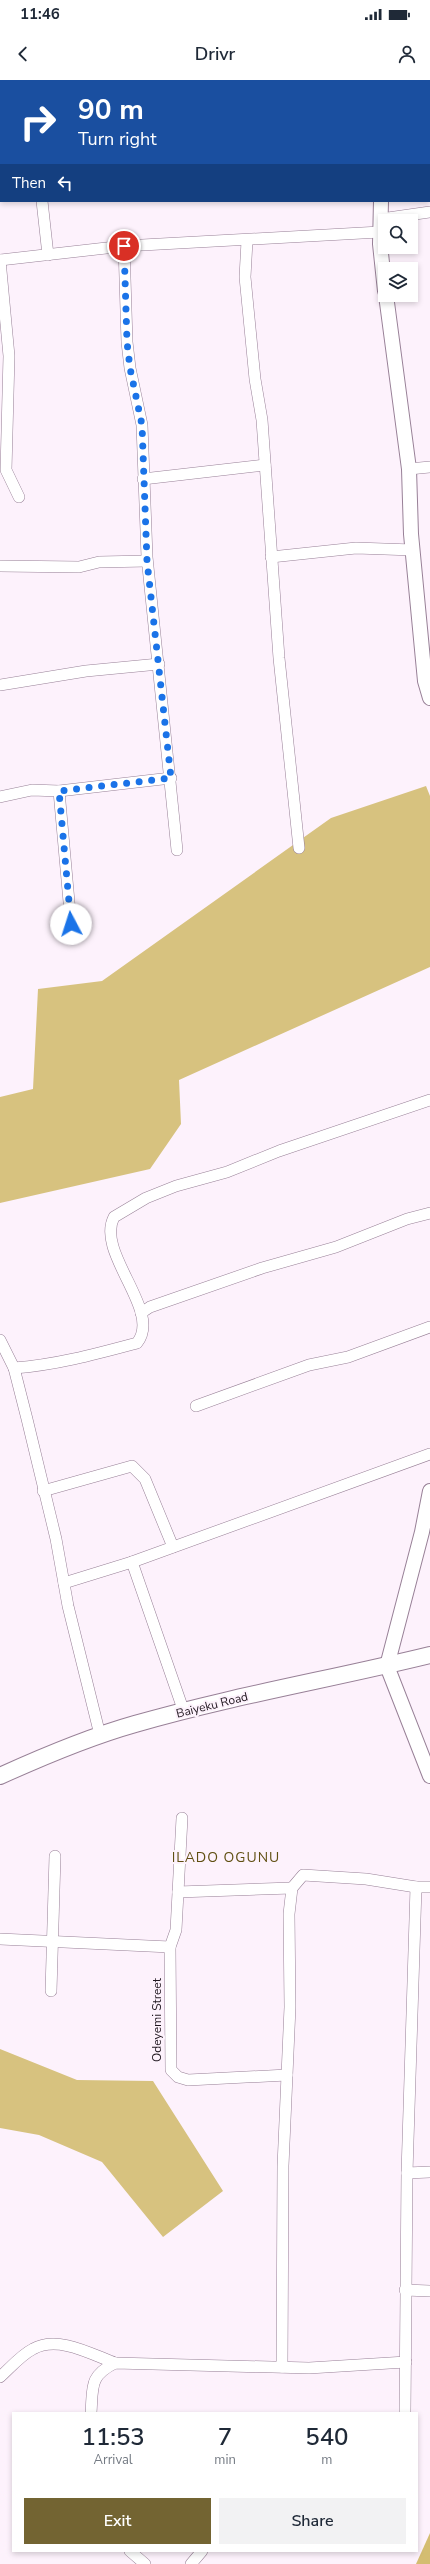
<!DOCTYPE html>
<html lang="en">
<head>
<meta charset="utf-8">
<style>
  :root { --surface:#fff; --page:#f2f2f3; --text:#1f2937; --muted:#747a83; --accent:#736432 }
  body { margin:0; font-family:"Nunito Sans",sans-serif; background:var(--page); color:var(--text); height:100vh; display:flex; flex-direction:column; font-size:15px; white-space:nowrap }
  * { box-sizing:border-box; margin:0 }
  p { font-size:13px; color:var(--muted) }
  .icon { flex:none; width:22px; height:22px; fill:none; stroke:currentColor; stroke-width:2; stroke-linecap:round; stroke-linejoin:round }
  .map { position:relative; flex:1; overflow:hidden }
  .drawer { position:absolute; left:12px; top:2332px; width:406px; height:140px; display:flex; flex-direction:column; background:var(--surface); border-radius:0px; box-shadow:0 2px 6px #0003 }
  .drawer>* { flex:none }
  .banner { position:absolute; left:0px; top:0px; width:430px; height:122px; box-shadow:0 2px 6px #0003; background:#1a4fa0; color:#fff; overflow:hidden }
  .controls { position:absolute; left:378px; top:134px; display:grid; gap:8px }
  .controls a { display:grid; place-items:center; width:40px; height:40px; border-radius:0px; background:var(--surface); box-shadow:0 2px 6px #0003; font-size:20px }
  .pin { position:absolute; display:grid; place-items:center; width:34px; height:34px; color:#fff; margin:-17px; border:2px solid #fff; border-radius:50%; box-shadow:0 1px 4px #0007 }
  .me { position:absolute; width:44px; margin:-22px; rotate:355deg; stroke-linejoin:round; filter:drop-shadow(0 0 3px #0008) }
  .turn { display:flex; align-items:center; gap:14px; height:84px; padding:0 12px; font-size:18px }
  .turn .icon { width:52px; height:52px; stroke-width:2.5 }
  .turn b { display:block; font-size:28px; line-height:34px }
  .then { display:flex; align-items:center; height:38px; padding:0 12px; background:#0003; gap:8px; font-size:15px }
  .eta { display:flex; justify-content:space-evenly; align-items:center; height:68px; text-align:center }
  .eta b { font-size:24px; font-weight:600; line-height:28px }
  .action { display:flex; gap:8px; margin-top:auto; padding:8px 12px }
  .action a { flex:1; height:46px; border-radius:0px; background:var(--accent); color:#fff; font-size:16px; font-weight:600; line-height:46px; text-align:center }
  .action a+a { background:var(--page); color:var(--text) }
  .status { display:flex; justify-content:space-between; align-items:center; height:28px; padding:0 20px; background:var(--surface); direction:ltr }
  .status svg { height:11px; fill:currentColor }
  header { display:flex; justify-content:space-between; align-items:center; height:52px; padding:0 12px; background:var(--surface); font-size:18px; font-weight:600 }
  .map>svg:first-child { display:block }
  .green { fill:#d7c27f }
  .forest { fill:#d4bd71 }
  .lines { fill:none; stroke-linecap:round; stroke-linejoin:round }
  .minor-casing { stroke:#988097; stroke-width:12 }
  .tertiary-casing { stroke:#988097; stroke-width:16 }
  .secondary-casing { stroke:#988097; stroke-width:18 }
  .minor { stroke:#fff; stroke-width:11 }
  .tertiary { stroke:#fff; stroke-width:14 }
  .secondary { stroke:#fff; stroke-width:16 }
  .route { stroke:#1a73e8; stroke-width:7; stroke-dasharray:0 12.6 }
  .labels { text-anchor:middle; stroke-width:4; stroke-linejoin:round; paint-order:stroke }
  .street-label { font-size:12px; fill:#1f161e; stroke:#fdf2fc }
  .quarter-label { font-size:14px; letter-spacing:1px; fill:#604f12; stroke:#fdf2fc }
</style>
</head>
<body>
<div class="status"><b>11:46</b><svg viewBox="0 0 49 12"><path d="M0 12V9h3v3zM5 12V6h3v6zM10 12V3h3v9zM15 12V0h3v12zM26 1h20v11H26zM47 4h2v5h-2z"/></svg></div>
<header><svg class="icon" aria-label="back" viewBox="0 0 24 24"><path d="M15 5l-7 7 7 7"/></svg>Drivr<svg class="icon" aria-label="person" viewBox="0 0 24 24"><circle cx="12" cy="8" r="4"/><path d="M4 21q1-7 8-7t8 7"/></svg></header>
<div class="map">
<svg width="430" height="2484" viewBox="0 0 430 2484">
  <rect width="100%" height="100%" fill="#fdf2fc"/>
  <!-- green -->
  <g class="green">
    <path d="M426 706 430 716V887L179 1000 181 1044 150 1089 0 1123V1017L33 1009 38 909 102 901 331 738Z"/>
    <path d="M0 1969 77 2000 153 2001 223 2111 163 2157 102 2082 39 2055 0 2048Z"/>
  </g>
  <!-- forest -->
  <path class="forest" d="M430 2453V2484H416Z"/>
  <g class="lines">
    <defs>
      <g id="minor">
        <path d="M15 0V1"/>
        <path d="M136 0V1"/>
        <path d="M254 0V1"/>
        <path d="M0 55H1"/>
        <path d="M42 121 48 175"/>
        <path d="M381 139 430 132"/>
        <path d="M247 161 245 197 255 299 262 340 279 578 299 768"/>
        <path d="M124 166 127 262 130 288 142 345 147 477 177 770"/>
        <path d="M0 180 124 166 380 152"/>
        <path d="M0 180 9 276 6 390 19 417"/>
        <path d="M409 389 430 387"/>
        <path d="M143 399 265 385"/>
        <path d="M271 477 356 468 413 470"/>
        <path d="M0 486 79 487 99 482 147 481"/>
        <path d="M0 605 86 591 159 584"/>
        <path d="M59 711 71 844"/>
        <path d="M0 717 32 710 59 711 171 698"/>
        <path d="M141 1233 150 1227 262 1188 336 1167 407 1139 430 1133"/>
        <path d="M0 1260 14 1288 27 1339 56 1459 68 1526 100 1655"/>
        <path d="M14 1288C56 1285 96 1274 137 1263 163 1231 95 1173 114 1137L146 1118 176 1106 227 1092 279 1071 430 1020"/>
        <path d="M196 1326 309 1285 348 1277 430 1247"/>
        <path d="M43 1411 132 1386 145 1399 173 1467"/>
        <path d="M132 1482 184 1632"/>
        <path d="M64 1503 132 1482 430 1374"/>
        <path d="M182 1738 176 1850 170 1867 171 1990 178 1997 188 2000 287 1995"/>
        <path d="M178 1812 292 1808"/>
        <path d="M0 1859 170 1867"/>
        <path d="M51 1911 55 1776"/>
        <path d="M407 2093 430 2092"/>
        <path d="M405 2210 430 2211"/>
        <path d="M282 2287 283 2086 290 1927 289 1834 292 1808 303 1795 366 1799 416 1807H430"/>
        <path d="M0 2297C10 2288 21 2275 33 2269 58 2255 91 2274 115 2283"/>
        <path d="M91 2333C93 2307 89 2296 115 2283L309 2288 406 2282"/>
        <path d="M405 2333 407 2093 416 1807"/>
        <path d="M130 2471 145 2484"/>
        <path d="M191 2484 202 2471"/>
      </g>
      <g id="tertiary">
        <path d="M396 1 397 0"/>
        <path d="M381 121 380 164 385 211"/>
        <path d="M386 215 409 389 411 454 425 601 430 618"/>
        <path d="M430 1411 422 1452 387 1586 430 1696"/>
      </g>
      <path id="secondary" d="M0 1696C44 1676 89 1657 135 1644 232 1616 332 1599 430 1575"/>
    </defs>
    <!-- minor casing -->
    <use href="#minor" class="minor-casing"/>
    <!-- tertiary casing -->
    <use href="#tertiary" class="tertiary-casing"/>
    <!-- secondary casing -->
    <use href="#secondary" class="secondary-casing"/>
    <!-- minor -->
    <use href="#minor" class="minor"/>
    <!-- tertiary -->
    <use href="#tertiary" class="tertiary"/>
    <!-- secondary -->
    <use href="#secondary" class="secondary"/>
  </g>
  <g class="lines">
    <!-- route -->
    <path class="route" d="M71 844 59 711 171 698 147 481 142 345 130 288 127 262 124 166"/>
  </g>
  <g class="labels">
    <!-- street labels -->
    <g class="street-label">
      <text transform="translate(212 1625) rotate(-14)" y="4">Baiyeku Road</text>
      <text transform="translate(157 1940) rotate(-90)" y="4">Odeyemi Street</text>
    </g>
    <!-- quarter labels -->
    <g class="quarter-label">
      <text x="226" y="1782">ILADO OGUNU</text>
    </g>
  </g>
</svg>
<div class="controls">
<a><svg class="icon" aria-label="search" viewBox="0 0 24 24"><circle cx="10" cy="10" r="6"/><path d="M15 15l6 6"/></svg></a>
<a><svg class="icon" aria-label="layers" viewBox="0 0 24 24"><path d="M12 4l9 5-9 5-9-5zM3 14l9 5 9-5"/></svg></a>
</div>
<div class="pin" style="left:124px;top:166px;background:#d93025"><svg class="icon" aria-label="arrive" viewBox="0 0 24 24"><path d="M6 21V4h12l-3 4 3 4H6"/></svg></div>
<svg class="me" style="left:71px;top:844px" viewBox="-20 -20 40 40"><circle r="19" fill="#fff"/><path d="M0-13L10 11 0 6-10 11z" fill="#1a73e8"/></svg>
<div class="banner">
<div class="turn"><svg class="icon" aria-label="right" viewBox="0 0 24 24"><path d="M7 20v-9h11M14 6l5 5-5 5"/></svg><div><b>90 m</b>Turn right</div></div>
<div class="then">Then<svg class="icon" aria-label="left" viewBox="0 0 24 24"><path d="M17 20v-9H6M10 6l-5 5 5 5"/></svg></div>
</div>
<section class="drawer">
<div class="eta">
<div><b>11:53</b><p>Arrival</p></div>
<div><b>7</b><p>min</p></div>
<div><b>540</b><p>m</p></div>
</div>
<div class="action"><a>Exit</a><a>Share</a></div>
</section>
</div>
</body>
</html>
